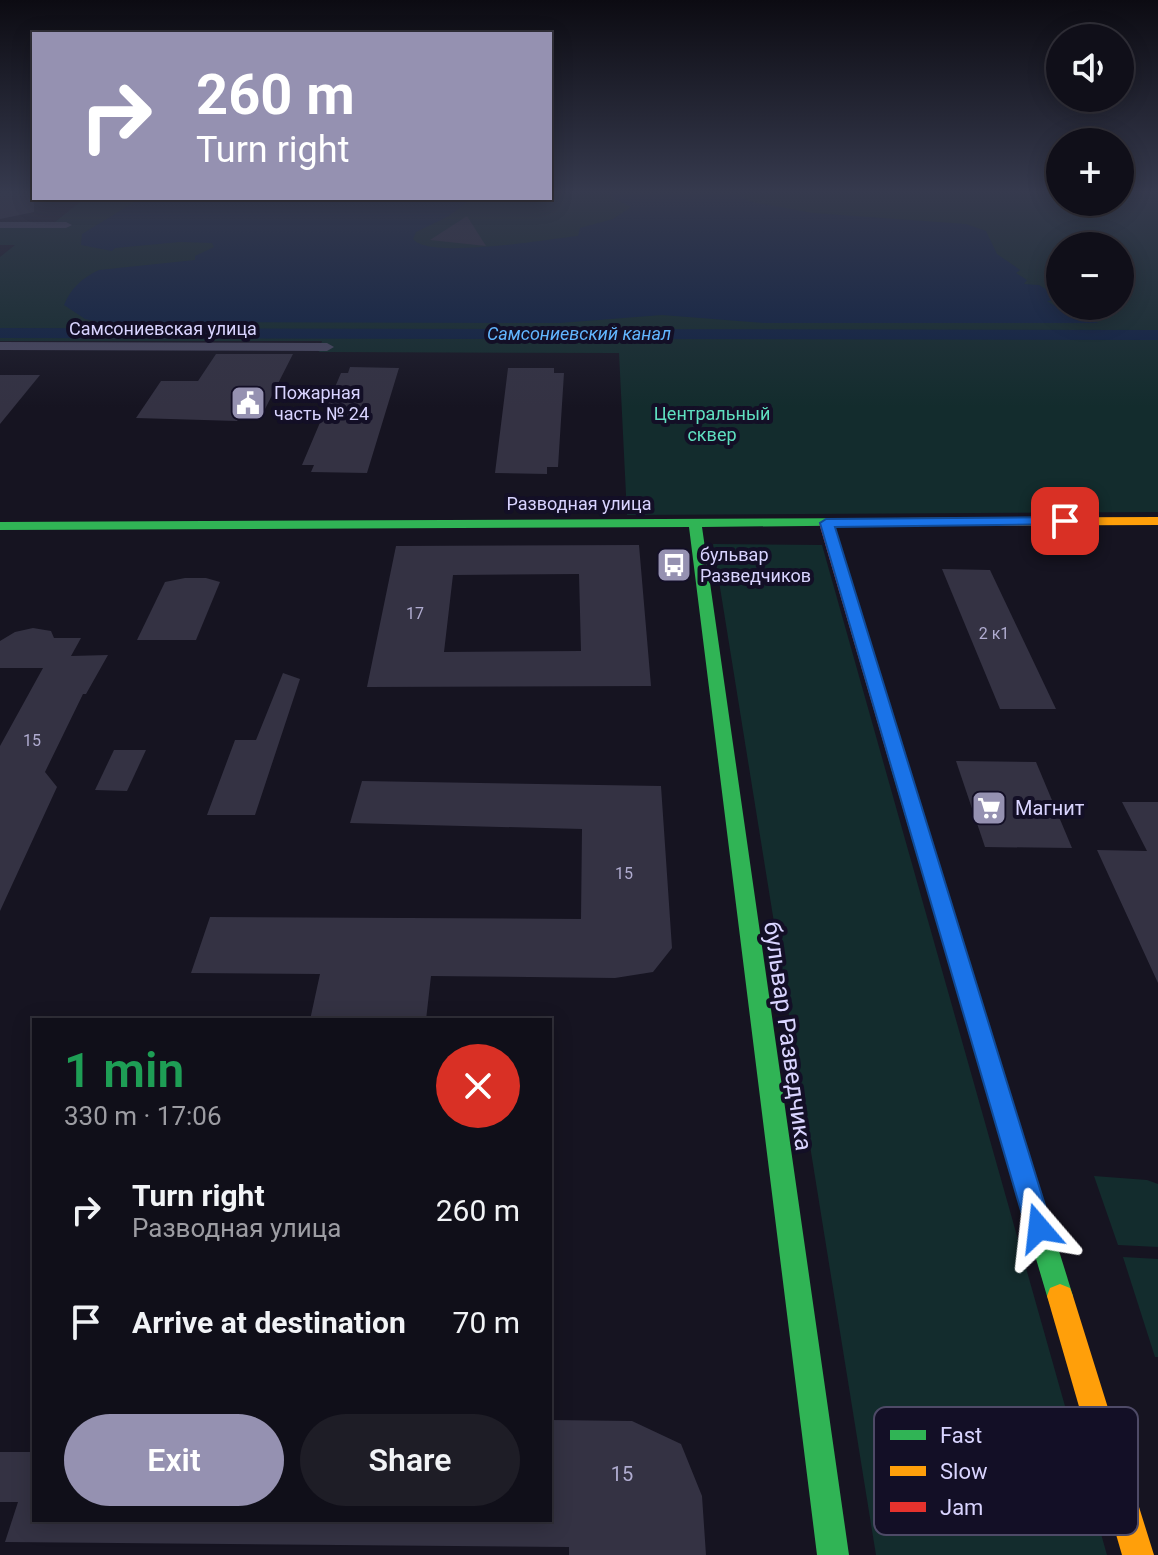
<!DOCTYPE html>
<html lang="en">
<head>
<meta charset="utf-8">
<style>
  :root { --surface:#100f19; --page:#1e1d26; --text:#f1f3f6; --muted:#9c9ca2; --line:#302f38; --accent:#9591b1 }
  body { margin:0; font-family:Roboto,sans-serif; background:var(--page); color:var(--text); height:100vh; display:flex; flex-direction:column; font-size:30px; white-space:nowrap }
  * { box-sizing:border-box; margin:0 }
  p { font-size:26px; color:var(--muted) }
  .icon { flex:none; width:44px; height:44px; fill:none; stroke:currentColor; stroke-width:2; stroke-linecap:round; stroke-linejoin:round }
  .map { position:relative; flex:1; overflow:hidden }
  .details { position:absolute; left:32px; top:1018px; width:520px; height:504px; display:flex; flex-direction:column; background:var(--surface); border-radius:0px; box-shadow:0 4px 20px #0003,0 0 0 2px var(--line) }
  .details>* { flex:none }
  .top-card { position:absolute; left:32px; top:32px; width:520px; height:168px; border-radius:0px; box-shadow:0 4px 20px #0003,0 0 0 2px var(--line); background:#9591b1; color:#fff; overflow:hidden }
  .tools { position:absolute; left:1046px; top:24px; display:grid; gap:16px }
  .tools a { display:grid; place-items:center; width:88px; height:88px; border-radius:50%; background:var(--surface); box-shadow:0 4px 20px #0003,0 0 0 2px var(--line); font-size:40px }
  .pin { position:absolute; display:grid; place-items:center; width:68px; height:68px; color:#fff; margin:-34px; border-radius:16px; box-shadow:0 4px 12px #0006 }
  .me { position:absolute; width:88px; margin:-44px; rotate:343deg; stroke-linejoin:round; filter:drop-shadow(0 0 6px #0008) }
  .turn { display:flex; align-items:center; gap:28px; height:168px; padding:0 32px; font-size:36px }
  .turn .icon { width:104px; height:104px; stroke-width:2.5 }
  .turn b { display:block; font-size:56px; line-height:68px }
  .round { display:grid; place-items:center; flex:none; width:84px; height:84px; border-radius:42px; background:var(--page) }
  .overview { display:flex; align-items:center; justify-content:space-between; height:136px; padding:0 32px }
  h1 { font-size:48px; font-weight:600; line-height:60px; color:#1e9e55 }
  .primary-button { display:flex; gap:16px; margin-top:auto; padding:16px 32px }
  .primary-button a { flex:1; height:92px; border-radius:48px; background:var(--accent); color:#fff; font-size:32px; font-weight:600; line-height:92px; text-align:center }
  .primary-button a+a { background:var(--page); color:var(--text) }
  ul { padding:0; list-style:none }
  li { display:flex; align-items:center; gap:24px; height:112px; padding:0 32px }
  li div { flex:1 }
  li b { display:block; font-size:30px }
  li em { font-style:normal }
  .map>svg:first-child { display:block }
  .green { fill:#132c2d; fill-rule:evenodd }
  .water { fill:#0d2144 }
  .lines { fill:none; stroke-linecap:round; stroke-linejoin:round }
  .canal { fill:#0d2144; fill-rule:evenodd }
  .building { fill:#343243; fill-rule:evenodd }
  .street { fill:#4a4962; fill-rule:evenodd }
  .fast { fill:#30b455; fill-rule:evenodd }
  .slow { fill:#ff9f0a; fill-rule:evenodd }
  .jam { fill:#e5322d; fill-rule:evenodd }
  .route { fill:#1a73e8; stroke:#114b97; stroke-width:2 }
  .labels { text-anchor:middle; stroke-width:8; stroke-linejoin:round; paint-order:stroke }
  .number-label { font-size:16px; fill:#b0acd0 }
  .far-street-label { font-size:18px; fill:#d9d4ff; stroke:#130f26 }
  .far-water-label { font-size:18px; font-style:italic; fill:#62b6ff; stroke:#130f26 }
  .far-poi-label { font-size:18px; fill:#d9d4ff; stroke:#130f26; text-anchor:start }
  .far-park-label { font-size:18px; fill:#5fe0c0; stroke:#130f26 }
  .poi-label { font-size:20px; fill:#d9d4ff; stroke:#130f26; text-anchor:start }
  .near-number-label { font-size:20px; fill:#b0acd0 }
  .near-street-label { font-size:24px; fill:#d9d4ff; stroke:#130f26 }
  .key { fill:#130f26; stroke:#4e4a67; stroke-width:2 }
  .key-label { font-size:22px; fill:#d9d4ff }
</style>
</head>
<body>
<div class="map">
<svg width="1158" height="1555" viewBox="0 0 1158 1555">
  <rect width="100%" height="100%" fill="#161421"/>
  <!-- green -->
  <g class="green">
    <path d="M550 190H1060V202H1120V190H1158V512L627 515 619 353 319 352 322 341H0V257L15 245H0V222H55L85 198H550ZM1060 246H1120V306H1060Z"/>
    <path d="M713 544 822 545 1107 1555H876Z"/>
    <path d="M1094 1176 1147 1180 1158 1184V1247L1118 1245Z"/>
    <path d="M1123 1257 1158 1259V1357H1155Z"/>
  </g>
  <!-- water -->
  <path class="water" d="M605 190H727L752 202 813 213 966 224 986 231 997 254 1020 270 1016 273 1027 280 1024 284 1039 285 1052 293 1054 300 1047 301 1060 309 1079 310 1082 318 1099 323H764L662 315 560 323 99 322 85 319 64 305C71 288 82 278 99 270L195 260V256L214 247 212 243 180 242 115 248 112 251 81 245 82 234 141 198H473L447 217 416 232 413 239C429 260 548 239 578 236L580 228 613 219 631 207 615 199Z"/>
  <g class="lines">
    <!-- canal -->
    <path class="canal" d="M0 328 1158 330V340L0 338Z"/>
  </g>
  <!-- building -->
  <g class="building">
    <path d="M0 190H34V212L0 219Z"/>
    <path d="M467 216 486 246 430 240Z"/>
    <path d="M216 354H293L263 413H242L237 421 136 418 161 381H198Z"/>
    <path d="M350 367 399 368 367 473 311 472 314 465H302L341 373H348Z"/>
    <path d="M508 368H554V373H564L558 467H547V474L495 473Z"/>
    <path d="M0 375H40L0 424Z"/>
    <path d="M639 545 651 686 367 687 396 546ZM579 574 581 651 444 652 453 575Z"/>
    <path d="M942 569 990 570 1056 709H1000Z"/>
    <path d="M185 578H206L220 582 196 640H137L165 582Z"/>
    <path d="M33 628 51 631 54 638H81L71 656 108 655 86 694H83L45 772 57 787 0 911V746L43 668H0V641L15 632Z"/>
    <path d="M283 673 300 679 255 815H207L235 740H256Z"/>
    <path d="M114 750H146L127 791 95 790Z"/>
    <path d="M956 761 1036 762 1072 848 985 847Z"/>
    <path d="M362 781 661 786 672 948 653 972 615 978 431 976 426 1020H310L320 974 191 973 210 917 581 919 582 829 350 823Z"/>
    <path d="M1122 802H1158V983L1097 850 1147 851Z"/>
    <path d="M550 1420 632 1421 681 1444 702 1496 706 1555H569V1547L5 1542 18 1502H0V1452H34V1520H550Z"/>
  </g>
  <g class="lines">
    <!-- street -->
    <g class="street">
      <path d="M0 222H66L72 225 66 228H0Z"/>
      <path d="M0 342 327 343 334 347 327 351 0 350Z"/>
    </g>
    <!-- fast -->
    <g class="fast">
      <path d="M893 518 898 519V525L702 527 849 1555H817L689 527 0 530V522Z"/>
      <path d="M900 763 909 768 1073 1296 1070 1304 1060 1308 1050 1304 1047 1296 891 768Z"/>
    </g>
    <!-- slow -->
    <g class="slow">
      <path d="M1158 517V525L893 526 886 522 893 518Z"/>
      <path d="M1060 1284 1070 1288 1073 1296 1154 1555H1122L1047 1296 1050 1288Z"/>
    </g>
    <!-- jam -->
    <path class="jam" d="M826 519 833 523 909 768 906 772H894L891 768 819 523Z"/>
  </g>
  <!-- sky -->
  <linearGradient id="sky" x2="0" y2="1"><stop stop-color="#0c0b12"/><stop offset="0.47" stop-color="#363a4e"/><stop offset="1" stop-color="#363a4e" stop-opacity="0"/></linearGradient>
  <rect width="1158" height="407" fill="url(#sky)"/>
  <!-- route -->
  <path class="route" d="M1065 517 1072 521 1070 524 835 527 1052 1228 1048 1236 1039 1239 1030 1236 1026 1228 820 523 826 519Z"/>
  <!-- icons -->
  <defs>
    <symbol id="civic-square" viewBox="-11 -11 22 22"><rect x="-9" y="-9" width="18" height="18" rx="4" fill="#9591b1" stroke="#130f26"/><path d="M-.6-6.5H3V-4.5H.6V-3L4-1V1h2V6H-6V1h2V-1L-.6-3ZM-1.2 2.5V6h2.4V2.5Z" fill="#fff"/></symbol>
    <symbol id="bus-square" viewBox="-11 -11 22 22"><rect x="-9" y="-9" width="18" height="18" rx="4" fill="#9591b1" stroke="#130f26"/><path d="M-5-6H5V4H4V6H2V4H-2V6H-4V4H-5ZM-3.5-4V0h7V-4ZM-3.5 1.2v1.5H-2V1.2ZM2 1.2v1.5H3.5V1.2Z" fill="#fff"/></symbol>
    <symbol id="supermarket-square" viewBox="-11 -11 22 22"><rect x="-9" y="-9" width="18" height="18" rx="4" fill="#9591b1" stroke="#130f26"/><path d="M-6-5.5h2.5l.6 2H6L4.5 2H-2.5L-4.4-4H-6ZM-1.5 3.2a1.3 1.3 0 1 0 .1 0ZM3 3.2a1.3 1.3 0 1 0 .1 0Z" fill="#fff"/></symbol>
  </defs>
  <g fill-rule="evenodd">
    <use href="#civic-square" x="228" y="383" width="40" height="40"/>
    <use href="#bus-square" x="654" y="545" width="40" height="40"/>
    <use href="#supermarket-square" x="969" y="788" width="40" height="40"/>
  </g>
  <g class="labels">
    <!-- number labels -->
    <g class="number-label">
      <text x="415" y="619">17</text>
      <text x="994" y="639">2 к1</text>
      <text x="32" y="746">15</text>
      <text x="624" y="879">15</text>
    </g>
    <!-- far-street labels -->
    <g class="far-street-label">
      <text x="163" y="335">Самсониевская улица</text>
      <text x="579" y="510">Разводная улица</text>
    </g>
    <!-- far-water labels -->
    <g class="far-water-label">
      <text x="579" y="340">Самсониевский канал</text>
    </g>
    <!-- far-poi labels -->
    <g class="far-poi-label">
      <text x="274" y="399">Пожарная<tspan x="274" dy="21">часть № 24</tspan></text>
      <text x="700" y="561">бульвар<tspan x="700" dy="21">Разведчиков</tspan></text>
    </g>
    <!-- far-park labels -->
    <g class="far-park-label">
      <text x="712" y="420">Центральный<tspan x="712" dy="21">сквер</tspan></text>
    </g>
    <!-- poi labels -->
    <g class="poi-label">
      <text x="1015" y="815">Магнит</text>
    </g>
    <!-- near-number labels -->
    <g class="near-number-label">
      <text x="622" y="1481">15</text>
    </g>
    <!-- near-street labels -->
    <g class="near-street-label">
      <text transform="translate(788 1036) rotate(82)" y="8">бульвар Разведчика</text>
    </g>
  </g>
  <!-- legend -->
  <rect x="874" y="1407" width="264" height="128" rx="12" class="key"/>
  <rect x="890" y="1430" width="36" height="10" fill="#30b455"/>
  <rect x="890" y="1466" width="36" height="10" fill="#ff9f0a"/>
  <rect x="890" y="1502" width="36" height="10" fill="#e5322d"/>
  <g class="key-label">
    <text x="940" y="1443">Fast</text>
    <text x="940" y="1479">Slow</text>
    <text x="940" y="1515">Jam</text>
  </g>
</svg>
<div class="tools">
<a><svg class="icon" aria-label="sound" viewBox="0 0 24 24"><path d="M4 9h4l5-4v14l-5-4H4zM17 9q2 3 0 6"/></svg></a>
<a>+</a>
<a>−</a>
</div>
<div class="pin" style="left:1065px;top:521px;background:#d93025"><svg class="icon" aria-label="arrive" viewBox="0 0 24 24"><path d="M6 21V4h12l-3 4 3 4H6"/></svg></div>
<svg class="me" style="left:1039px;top:1228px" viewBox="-20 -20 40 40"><path d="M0-17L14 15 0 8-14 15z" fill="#1a73e8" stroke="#fff" stroke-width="4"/></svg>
<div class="top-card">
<div class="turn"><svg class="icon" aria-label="right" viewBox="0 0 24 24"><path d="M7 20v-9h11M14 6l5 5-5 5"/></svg><div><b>260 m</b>Turn right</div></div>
</div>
<section class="details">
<div class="overview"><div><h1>1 min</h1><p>330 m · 17:06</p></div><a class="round" style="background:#d93025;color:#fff"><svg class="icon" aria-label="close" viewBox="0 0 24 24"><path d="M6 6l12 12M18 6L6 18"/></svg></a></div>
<ul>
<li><svg class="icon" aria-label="right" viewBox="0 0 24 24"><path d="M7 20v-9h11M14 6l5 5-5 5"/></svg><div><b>Turn right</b><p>Разводная улица</p></div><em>260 m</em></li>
<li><svg class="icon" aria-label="arrive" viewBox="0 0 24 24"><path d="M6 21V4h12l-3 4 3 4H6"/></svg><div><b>Arrive at destination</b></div><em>70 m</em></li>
</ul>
<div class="primary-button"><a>Exit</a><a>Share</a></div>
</section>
</div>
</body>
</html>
